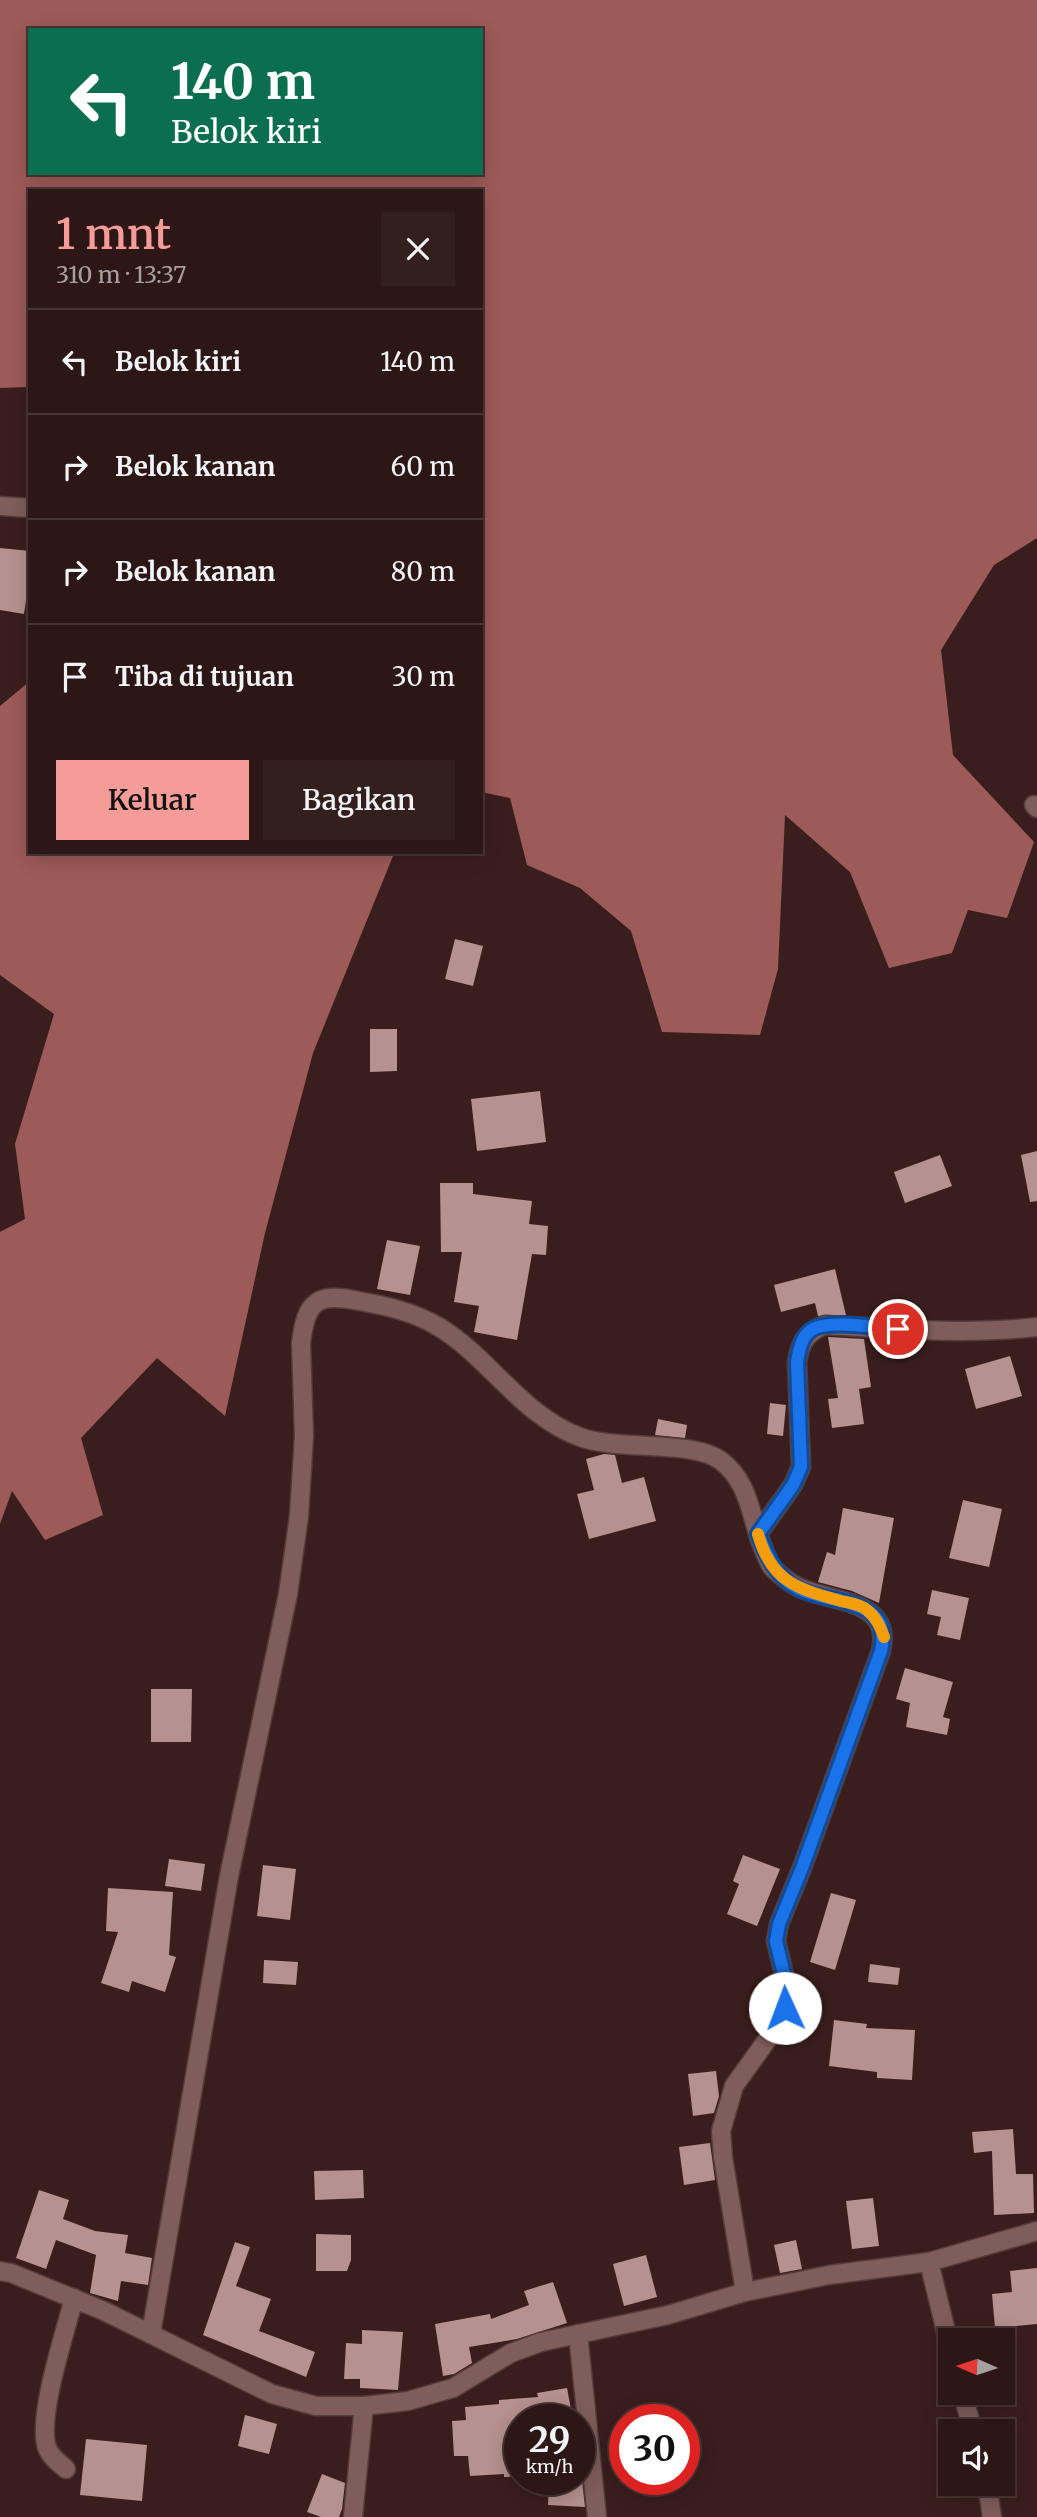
<!DOCTYPE html>
<html lang="id">
<head>
<meta charset="utf-8">
<style>
  :root { --surface:#2c1616; --page:#341f1f; --text:#f1f3f6; --muted:#a69fa1; --line:#483535; --accent:#f59b98 }
  body { margin:0; font-family:Merriweather,serif; background:var(--page); color:var(--text); height:100vh; display:flex; flex-direction:column; font-size:26px; white-space:nowrap }
  * { box-sizing:border-box; margin:0 }
  p { font-size:23px; color:var(--muted) }
  .icon { flex:none; width:38px; height:38px; fill:none; stroke:currentColor; stroke-width:2; stroke-linecap:round; stroke-linejoin:round }
  .map { position:relative; flex:1; overflow:hidden }
  .sheet { position:absolute; left:28px; top:189px; width:455px; height:665px; display:flex; flex-direction:column; background:var(--surface); border-radius:0px; box-shadow:0 4px 18px #0003,0 0 0 2px var(--line) }
  .sheet>* { flex:none }
  .hud { position:absolute; left:28px; top:28px; width:455px; height:147px; border-radius:0px; box-shadow:0 4px 18px #0003,0 0 0 2px var(--line); background:#0b6e4f; color:#fff; overflow:hidden }
  .needle { width:46px; rotate:273deg }
  .fabs { position:absolute; left:938px; top:2328px; display:grid; gap:14px }
  .fabs a { display:grid; place-items:center; width:77px; height:77px; border-radius:0px; background:var(--surface); box-shadow:0 4px 18px #0003,0 0 0 2px var(--line); font-size:35px }
  .speed { position:absolute; left:504px; top:2404px; display:flex; gap:14px; font-size:35px; font-weight:700; text-align:center }
  .speed>* { display:grid; place-content:center; width:91px; height:91px; border-radius:50%; background:var(--surface); box-shadow:0 4px 18px #0003,0 0 0 2px var(--line); line-height:1 }
  .speed small { font-size:18px; font-weight:400 }
  .speed .limit { border:10px solid #d22; background:#fff; color:#111 }
  .pin { position:absolute; display:grid; place-items:center; width:60px; height:60px; color:#fff; margin:-30px; border:4px solid #fff; border-radius:50%; box-shadow:0 2px 7px #0007 }
  .me { position:absolute; width:77px; margin:-38px; rotate:358deg; stroke-linejoin:round; filter:drop-shadow(0 0 5px #0008) }
  .turn { display:flex; align-items:center; gap:24px; height:147px; padding:0 28px; font-size:32px }
  .turn .icon { width:91px; height:91px; stroke-width:2.5 }
  .turn b { display:block; font-size:49px; line-height:60px }
  .round { display:grid; place-items:center; flex:none; width:74px; height:74px; border-radius:0px; background:var(--page) }
  .head { display:flex; align-items:center; justify-content:space-between; height:119px; padding:0 28px }
  h1 { font-size:42px; font-weight:600; line-height:52px; color:var(--accent) }
  .button { display:flex; gap:14px; margin-top:auto; padding:14px 28px }
  .button a { flex:1; height:80px; border-radius:0px; background:var(--accent); color:#111; font-size:28px; font-weight:600; line-height:80px; text-align:center }
  .button a+a { background:var(--page); color:var(--text) }
  ul { padding:0; list-style:none }
  li { display:flex; align-items:center; gap:21px; height:105px; padding:0 28px; border-top:2px solid var(--line) }
  li div { flex:1 }
  li b { display:block; font-size:26px }
  li em { font-style:normal }
  .map>svg:first-child { display:block }
  .water { fill:#9c5a58; fill-rule:evenodd }
  .building { fill:#b5918f }
  .lines { fill:none; stroke-linecap:round; stroke-linejoin:round }
  .street-casing { stroke:#533c3b; stroke-width:21 }
  .street { stroke:#7e5d5b; stroke-width:18 }
  .route-casing { stroke:#114b97; stroke-width:18 }
  .route { stroke:#1a73e8; stroke-width:12 }
  .slow { stroke:#f59e0b; stroke-width:12 }
</style>
</head>
<body>
<div class="map">
<svg width="1037" height="2517" viewBox="0 0 1037 2517">
  <rect width="100%" height="100%" fill="#3a1e1d"/>
  <!-- water -->
  <g class="water">
    <path d="M0 0H1037V538L994 565 941 650 953 755 1034 842 1007 918 968 910 952 953 889 968 850 872 785 815 778 969 760 1035 662 1032 631 931 580 888 527 865 510 798 481 792V191H30V387L0 388ZM30 30H481V173H30Z"/>
    <path d="M30 681V852H400L393 856 313 1053 265 1233 225 1416 157 1358 81 1438 103 1515 45 1540 12 1491 0 1524V1232L25 1219 15 1144 54 1014 0 975V706Z"/>
  </g>
  <!-- building -->
  <g class="building">
    <path d="M0 548 30 551V587H28L24 614 0 610Z"/>
    <path d="M455 939 483 946 473 986 445 979Z"/>
    <path d="M370 1029H397V1071L370 1072Z"/>
    <path d="M540 1091 546 1142 477 1151 471 1099Z"/>
    <path d="M1037 1151V1201L1030 1202 1021 1155Z"/>
    <path d="M940 1155 952 1186 905 1203 894 1172Z"/>
    <path d="M440 1183H473V1194L532 1201 529 1224 548 1226 546 1255 532 1254 517 1340 474 1332 479 1306 454 1302 462 1252H441Z"/>
    <path d="M387 1240 420 1246 410 1295 377 1289Z"/>
    <path d="M835 1269 846 1315 818 1316 815 1303 781 1312 774 1285Z"/>
    <path d="M828 1337 864 1339 871 1387 859 1389 864 1424 832 1428 828 1399 838 1398Z"/>
    <path d="M1010 1356 1022 1396 976 1409 965 1369Z"/>
    <path d="M770 1403 786 1405 783 1436 767 1434Z"/>
    <path d="M658 1419 687 1425 685 1438 655 1435Z"/>
    <path d="M604 1454 615 1455 622 1483 644 1477 656 1521 589 1539 577 1494 594 1490 586 1459Z"/>
    <path d="M963 1500 1002 1509 989 1567 949 1558Z"/>
    <path d="M843 1508 894 1518 879 1603 852 1591 818 1582 827 1552 835 1555Z"/>
    <path d="M932 1590 969 1598 960 1640 937 1635 941 1617 927 1614Z"/>
    <path d="M905 1668 953 1682 943 1717 950 1719 947 1735 906 1727 910 1703 896 1699Z"/>
    <path d="M151 1689H192L191 1742H151Z"/>
    <path d="M743 1855 780 1869 757 1926 727 1914 739 1884 733 1881Z"/>
    <path d="M169 1859 205 1864 201 1891 165 1886Z"/>
    <path d="M263 1865 296 1869 290 1920 257 1916Z"/>
    <path d="M108 1888 173 1892 169 1955 176 1957 165 1992 132 1981 129 1992 101 1983 118 1932 106 1931Z"/>
    <path d="M831 1893 856 1900 835 1970 810 1962Z"/>
    <path d="M264 1960 298 1962 296 1985 263 1983Z"/>
    <path d="M870 1964 900 1968 898 1985 868 1982Z"/>
    <path d="M834 2020 867 2024 866 2028 915 2030 912 2080 877 2078V2072L829 2066Z"/>
    <path d="M716 2071 719 2096 714 2113 693 2116 688 2074Z"/>
    <path d="M1013 2129 1016 2174H1033L1034 2213 994 2215 992 2151 974 2153 972 2132Z"/>
    <path d="M710 2143 715 2180 684 2185 679 2147Z"/>
    <path d="M363 2170 364 2198 315 2200 314 2171Z"/>
    <path d="M39 2190 69 2200 63 2219 95 2231 128 2235 125 2253 152 2258 148 2285 121 2281 118 2301 90 2293 96 2255 56 2240 46 2269 16 2258Z"/>
    <path d="M873 2198 879 2246 852 2249 846 2201Z"/>
    <path d="M316 2234 351 2235V2260L347 2271H316Z"/>
    <path d="M796 2240 802 2269 780 2273 774 2245Z"/>
    <path d="M235 2242 250 2247 236 2286 271 2299 259 2331 315 2352 306 2377 203 2335Z"/>
    <path d="M646 2255 657 2297 624 2306 613 2264Z"/>
    <path d="M1037 2268V2324L995 2328 992 2294 1012 2292 1010 2271Z"/>
    <path d="M553 2282 567 2323 517 2339 469 2347 472 2363 454 2374 443 2376 435 2324 490 2314 491 2319 529 2305 524 2291Z"/>
    <path d="M362 2330 403 2332 398 2390 360 2388V2379H344L346 2343 362 2344Z"/>
    <path d="M567 2388 573 2420H520V2476L504 2477V2474L470 2476 468 2456H454L452 2421 466 2420 465 2407 499 2404V2400L538 2397 537 2393Z"/>
    <path d="M245 2415 277 2424 269 2454 238 2446Z"/>
    <path d="M86 2439 147 2445 142 2501 80 2495Z"/>
    <path d="M322 2474 345 2483 342 2509 339 2517H321L307 2512Z"/>
    <path d="M549 2480H582L585 2507 548 2505Z"/>
  </g>
  <g class="lines">
    <defs>
      <g id="street">
        <path d="M0 506 30 508"/>
        <path d="M1034 805 1037 808"/>
        <path d="M758 1534 793 1485 801 1467 797 1362C800 1342 807 1332 825 1325 896 1329 966 1335 1037 1327"/>
        <path d="M929 2262 950 2348"/>
        <path d="M0 2271 11 2273 104 2311 272 2394 316 2406H364L408 2401 453 2388 511 2353 541 2342 668 2315 745 2292 829 2275 929 2262 1037 2231"/>
        <path d="M151 2334 229 1876 288 1594 299 1516 304 1436 301 1343C306 1301 317 1292 359 1301 387 1306 414 1312 439 1327 490 1358 522 1416 580 1437 617 1451 693 1440 720 1460 750 1482 750 1516 763 1548 766 1554 768 1562 772 1567 776 1572 783 1577 788 1581 819 1605 894 1593 881 1651L802 1868 779 1924 776 1941 788 1991 785 2008 777 2026 734 2086 721 2131 723 2157 745 2292"/>
        <path d="M578 2334 597 2517"/>
        <path d="M962 2392 973 2431"/>
        <path d="M66 2469C58 2462 48 2455 46 2444 39 2411 65 2333 74 2298"/>
        <path d="M987 2483 992 2517"/>
        <path d="M353 2517 364 2406"/>
      </g>
    </defs>
    <!-- street casing -->
    <use href="#street" class="street-casing"/>
    <!-- street -->
    <use href="#street" class="street"/>
  </g>
  <g class="lines">
    <defs>
      <path id="route" d="M785 2008 788 1991 776 1941 779 1924 802 1868 881 1651C893 1596 831 1605 799 1589 776 1577 767 1557 758 1534L793 1485 801 1467 797 1362C799 1351 801 1338 810 1331 824 1318 879 1328 898 1329"/>
    </defs>
    <!-- route casing -->
    <use href="#route" class="route-casing"/>
    <!-- route -->
    <use href="#route" class="route"/>
    <!-- slow -->
    <path class="slow" d="M758 1534C771 1582 798 1589 841 1601 849 1603 860 1604 867 1610 876 1617 880 1626 884 1637"/>
  </g>
</svg>
<div class="fabs">
<a><svg class="needle" viewBox="-14 -14 28 28"><path d="M0-13l5 13h-10z" fill="#e53935"/><path d="M0 13l5-13h-10z" fill="#a69fa1"/></svg></a>
<a><svg class="icon" aria-label="sound" viewBox="0 0 24 24"><path d="M4 9h4l5-4v14l-5-4H4zM17 9q2 3 0 6"/></svg></a>
</div>
<div class="speed"><div>29<small>km/h</small></div><div class="limit">30</div></div>
<div class="pin" style="left:898px;top:1329px;background:#d93025"><svg class="icon" aria-label="arrive" viewBox="0 0 24 24"><path d="M6 21V4h12l-3 4 3 4H6"/></svg></div>
<svg class="me" style="left:785px;top:2008px" viewBox="-20 -20 40 40"><circle r="19" fill="#fff"/><path d="M0-13L10 11 0 6-10 11z" fill="#1a73e8"/></svg>
<div class="hud">
<div class="turn"><svg class="icon" aria-label="left" viewBox="0 0 24 24"><path d="M17 20v-9H6M10 6l-5 5 5 5"/></svg><div><b>140 m</b>Belok kiri</div></div>
</div>
<section class="sheet">
<div class="head"><div><h1>1 mnt</h1><p>310 m · 13:37</p></div><a class="round"><svg class="icon" aria-label="close" viewBox="0 0 24 24"><path d="M6 6l12 12M18 6L6 18"/></svg></a></div>
<ul>
<li><svg class="icon" aria-label="left" viewBox="0 0 24 24"><path d="M17 20v-9H6M10 6l-5 5 5 5"/></svg><div><b>Belok kiri</b></div><em>140 m</em></li>
<li><svg class="icon" aria-label="right" viewBox="0 0 24 24"><path d="M7 20v-9h11M14 6l5 5-5 5"/></svg><div><b>Belok kanan</b></div><em>60 m</em></li>
<li><svg class="icon" aria-label="right" viewBox="0 0 24 24"><path d="M7 20v-9h11M14 6l5 5-5 5"/></svg><div><b>Belok kanan</b></div><em>80 m</em></li>
<li><svg class="icon" aria-label="arrive" viewBox="0 0 24 24"><path d="M6 21V4h12l-3 4 3 4H6"/></svg><div><b>Tiba di tujuan</b></div><em>30 m</em></li>
</ul>
<div class="button"><a>Keluar</a><a>Bagikan</a></div>
</section>
</div>
</body>
</html>
